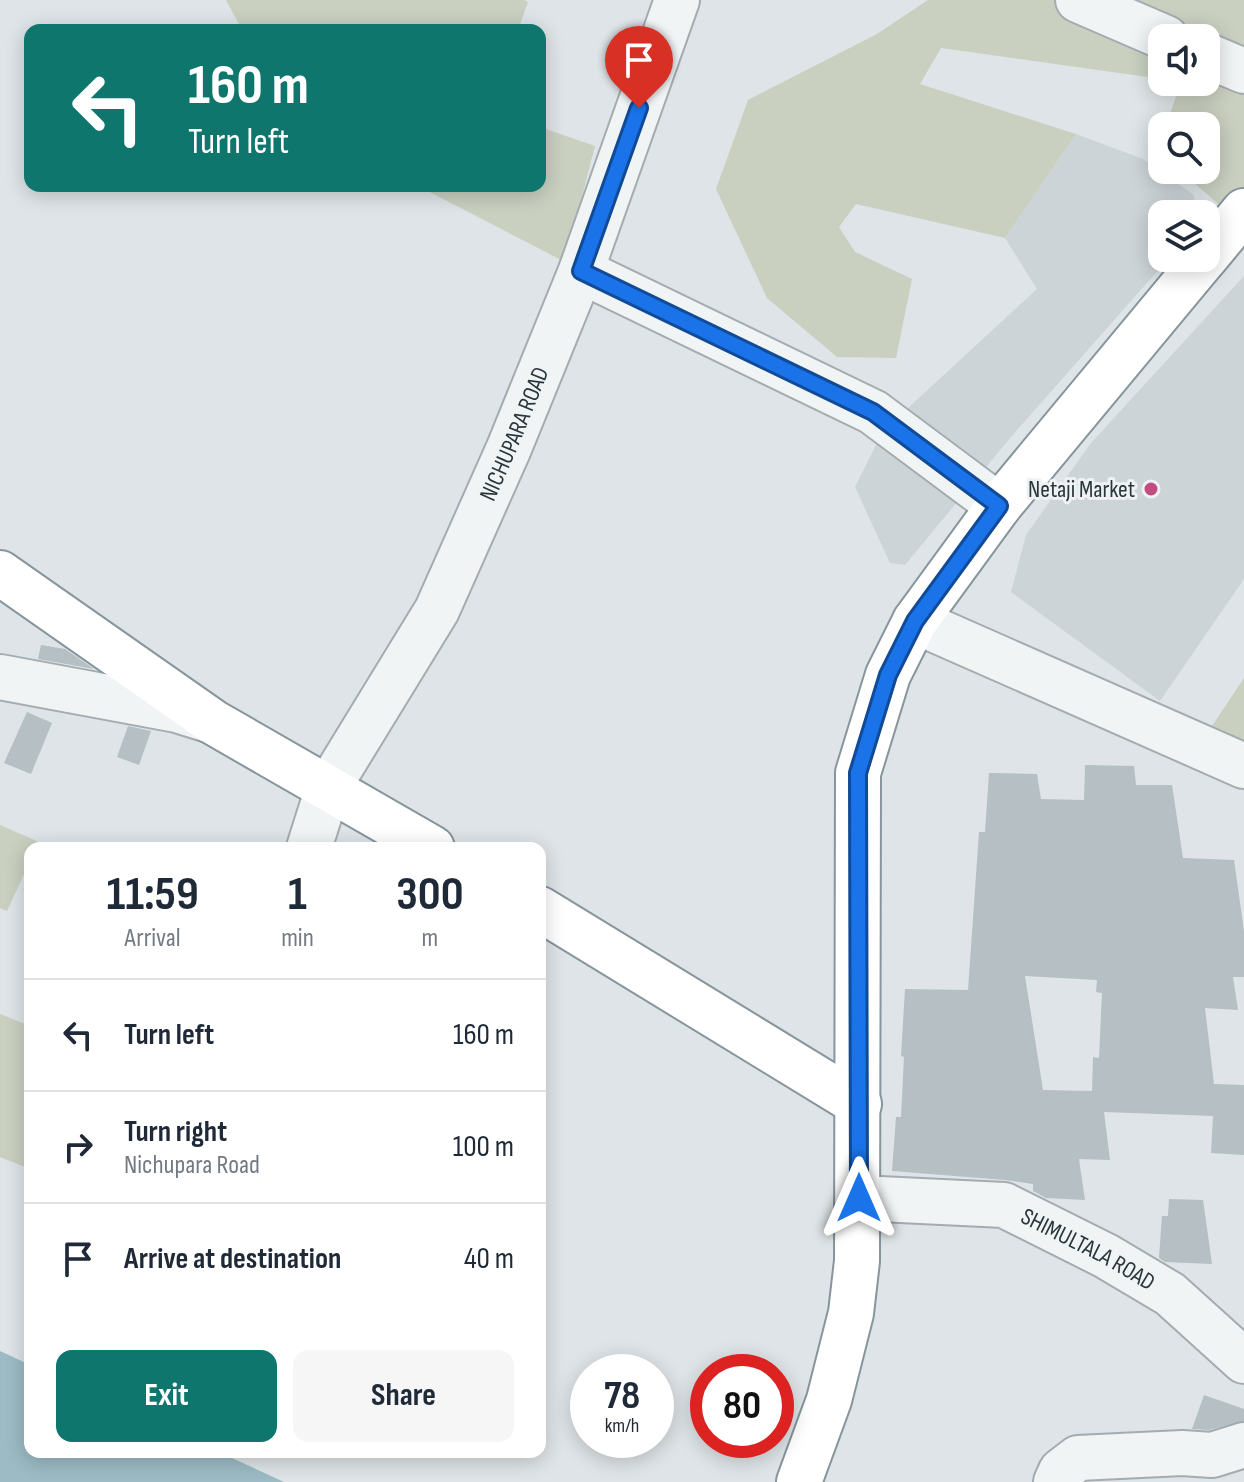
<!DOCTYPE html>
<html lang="en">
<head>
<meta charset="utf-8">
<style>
  :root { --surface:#fff; --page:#f6f6f7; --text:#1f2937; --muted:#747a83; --line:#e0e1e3; --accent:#0f766e }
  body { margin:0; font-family:"Sofia Sans Condensed",sans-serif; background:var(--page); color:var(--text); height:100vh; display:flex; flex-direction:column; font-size:30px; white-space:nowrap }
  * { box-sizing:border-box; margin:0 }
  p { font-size:26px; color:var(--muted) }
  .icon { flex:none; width:44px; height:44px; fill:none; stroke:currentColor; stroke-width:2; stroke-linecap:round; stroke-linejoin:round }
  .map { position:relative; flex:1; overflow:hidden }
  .panel { position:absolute; left:24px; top:842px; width:522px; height:616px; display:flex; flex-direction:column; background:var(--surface); border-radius:16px; box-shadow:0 4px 20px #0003 }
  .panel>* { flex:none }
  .hud { position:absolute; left:24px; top:24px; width:522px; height:168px; border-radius:16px; box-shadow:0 4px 20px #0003; background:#0f766e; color:#fff; overflow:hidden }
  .controls { position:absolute; left:1148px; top:24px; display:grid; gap:16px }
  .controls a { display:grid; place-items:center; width:72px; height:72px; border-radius:16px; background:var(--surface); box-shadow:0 4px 20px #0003; font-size:40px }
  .speed { position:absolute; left:570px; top:1354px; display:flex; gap:16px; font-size:40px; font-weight:700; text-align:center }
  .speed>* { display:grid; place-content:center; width:104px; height:104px; border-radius:50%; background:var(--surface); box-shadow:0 4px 20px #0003; line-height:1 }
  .speed small { font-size:20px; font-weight:400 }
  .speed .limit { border:12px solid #d22; background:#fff; color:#111 }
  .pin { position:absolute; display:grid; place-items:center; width:68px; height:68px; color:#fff; margin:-82px -34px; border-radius:50% 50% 50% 0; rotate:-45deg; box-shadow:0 0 8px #0007 }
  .pin .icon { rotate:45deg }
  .me { position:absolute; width:88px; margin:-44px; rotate:0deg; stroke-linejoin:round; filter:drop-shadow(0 0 6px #0008) }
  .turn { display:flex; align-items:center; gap:28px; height:168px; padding:0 32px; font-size:36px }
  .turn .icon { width:104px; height:104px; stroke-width:2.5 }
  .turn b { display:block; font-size:56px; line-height:68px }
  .eta { display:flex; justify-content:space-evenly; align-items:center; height:136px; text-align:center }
  .eta b { font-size:48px; font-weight:700; line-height:56px }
  .action { display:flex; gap:16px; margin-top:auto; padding:16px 32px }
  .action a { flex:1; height:92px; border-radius:16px; background:var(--accent); color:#fff; font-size:32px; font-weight:700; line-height:92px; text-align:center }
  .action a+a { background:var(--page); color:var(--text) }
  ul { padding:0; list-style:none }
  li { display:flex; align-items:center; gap:24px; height:112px; padding:0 32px; border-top:2px solid var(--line) }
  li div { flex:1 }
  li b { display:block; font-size:30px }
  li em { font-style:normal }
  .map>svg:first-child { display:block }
  .built { fill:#cdd4d8 }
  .green { fill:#c9d0c0 }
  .water { fill:#9cbbc4 }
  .building { fill:#b6bfc3; fill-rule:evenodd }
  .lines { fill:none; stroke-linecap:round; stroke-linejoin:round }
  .minor-casing { stroke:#a4acb0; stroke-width:48 }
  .highway-casing { stroke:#87959c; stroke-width:48 }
  .minor { stroke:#f1f4f5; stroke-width:44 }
  .highway { stroke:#fff; stroke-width:44 }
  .route-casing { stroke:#114b97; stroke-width:20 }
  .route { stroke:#1a73e8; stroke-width:14 }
  .poi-dot { fill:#c34c80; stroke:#eef2f4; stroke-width:3 }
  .labels { text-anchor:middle; stroke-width:6; stroke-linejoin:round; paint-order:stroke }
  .street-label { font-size:24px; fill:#29363c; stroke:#eef2f4 }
  .poi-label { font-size:24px; fill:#29363c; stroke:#eef2f4; text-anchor:end }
</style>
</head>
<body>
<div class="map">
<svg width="1244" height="1482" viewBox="0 0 1244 1482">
  <rect width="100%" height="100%" fill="#dee4e7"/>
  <!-- built -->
  <g class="built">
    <path d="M1076 134 1143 159 1194 195 1192 214H1162V258H1169L1011 437 905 565 890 563 855 487 883 431 1037 289 1005 238Z"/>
    <path d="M1244 276V579L1160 701 1011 592 1026 535 1091 443Z"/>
  </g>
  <!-- green -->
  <g class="green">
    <path d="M226 0H524L528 2 518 30H242Z"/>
    <path d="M928 0H1244V226L1179 170H1206V126H1166L1181 82H1206V38H1162V79L941 48 920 84 1076 134 1005 238 856 204 839 227 855 252 912 279 896 358 837 357 767 298 716 189 748 100 877 34Z"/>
    <path d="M540 127 595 146 565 262 418 186H540Z"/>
    <path d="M1244 678V752L1212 726Z"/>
    <path d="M0 825 39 842 36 848H30V861L7 911 0 908Z"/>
    <path d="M0 1014 30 1026V1169L0 1157Z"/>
  </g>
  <!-- water -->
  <path class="water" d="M0 1351 30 1365V1452H219L284 1482H0Z"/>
  <!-- building -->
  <g class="building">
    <path d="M41 645 65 649 94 669 38 659Z"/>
    <path d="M27 712 52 723 31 774 4 763Z"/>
    <path d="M128 726 151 731 139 765 117 757Z"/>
    <path d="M1085 765 1134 766 1136 785H1172L1183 858 1234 860 1244 931V977H1233L1238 1010 1205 1008 1214 1084 1244 1085V1155L1211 1153 1213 1116 1104 1112 1110 1160 1079 1159 1085 1200 1046 1198 1033 1191V1184L1005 1180 892 1171 896 1117H901L904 1057 901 1056 905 989 968 990 979 832H985L989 773 1037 774 1041 799 1084 800ZM1025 976 1097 980 1096 992 1102 993 1099 1058 1093 1057 1092 1091 1043 1090Z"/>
    <path d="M1169 1199 1203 1200 1212 1264 1165 1262 1159 1258 1162 1216H1168Z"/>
    <path d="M1204 1395 1244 1409V1421L1209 1430 1192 1429Z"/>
  </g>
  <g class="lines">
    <defs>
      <g id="minor">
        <path d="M1078 0 1166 38"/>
        <path d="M1206 55 1244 71"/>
        <path d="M581 271 873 412 999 506"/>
        <path d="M915 621 1244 766"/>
        <path d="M0 677 177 710 209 720"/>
        <path id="s1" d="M309 848 328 788 437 610 509 448 581 271 677 0"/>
        <path id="s2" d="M859 1198 1004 1205 1106 1256 1170 1294 1244 1361"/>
        <path d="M1056 1482 1061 1471 1078 1458 1182 1453 1212 1455 1244 1445"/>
      </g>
      <g id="highway">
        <path d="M1206 257 1244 211"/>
        <path d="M0 573 213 722 432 848"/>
        <path d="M540 909 859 1104"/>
        <path d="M799 1482 829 1400 851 1313 857 1261 858 773 888 675 915 621 999 506 1205 258"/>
      </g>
    </defs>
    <!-- minor casing -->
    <use href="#minor" class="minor-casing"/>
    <!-- highway casing -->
    <use href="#highway" class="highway-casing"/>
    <!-- minor -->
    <use href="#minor" class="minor"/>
    <!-- highway -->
    <use href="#highway" class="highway"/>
  </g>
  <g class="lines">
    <defs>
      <path id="route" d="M639 108 581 271 873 412 999 506 915 621 888 675 858 773 859 1198"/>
    </defs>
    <!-- route casing -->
    <use href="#route" class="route-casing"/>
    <!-- route -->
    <use href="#route" class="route"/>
  </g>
  <!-- markers -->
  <circle class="poi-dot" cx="1151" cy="489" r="8"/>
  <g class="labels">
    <!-- street labels -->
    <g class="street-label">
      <text dy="8" stroke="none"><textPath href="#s1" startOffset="464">NICHUPARA ROAD</textPath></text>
      <text dy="8" stroke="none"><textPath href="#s2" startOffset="240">SHIMULTALA ROAD</textPath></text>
    </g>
    <!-- poi labels -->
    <g class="poi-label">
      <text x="1135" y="497">Netaji Market</text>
    </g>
  </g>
</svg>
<div class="controls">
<a><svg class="icon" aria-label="sound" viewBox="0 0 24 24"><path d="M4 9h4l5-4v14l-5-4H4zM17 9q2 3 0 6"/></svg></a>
<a><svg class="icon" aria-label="search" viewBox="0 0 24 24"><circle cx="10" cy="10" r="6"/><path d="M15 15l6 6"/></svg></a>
<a><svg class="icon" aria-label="layers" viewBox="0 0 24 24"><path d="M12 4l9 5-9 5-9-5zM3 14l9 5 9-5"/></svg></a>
</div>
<div class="speed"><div>78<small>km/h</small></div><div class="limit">80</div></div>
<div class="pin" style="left:639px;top:108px;background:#d93025"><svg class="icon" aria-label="arrive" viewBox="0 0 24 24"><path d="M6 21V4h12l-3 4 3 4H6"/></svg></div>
<svg class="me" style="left:859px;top:1198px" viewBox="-20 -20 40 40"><path d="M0-17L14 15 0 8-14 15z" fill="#1a73e8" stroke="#fff" stroke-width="4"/></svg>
<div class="hud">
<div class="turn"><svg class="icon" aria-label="left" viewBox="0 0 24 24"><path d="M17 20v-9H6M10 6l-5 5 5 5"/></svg><div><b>160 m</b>Turn left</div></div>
</div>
<section class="panel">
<div class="eta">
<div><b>11:59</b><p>Arrival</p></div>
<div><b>1</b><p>min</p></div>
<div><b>300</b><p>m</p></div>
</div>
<ul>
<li><svg class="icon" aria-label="left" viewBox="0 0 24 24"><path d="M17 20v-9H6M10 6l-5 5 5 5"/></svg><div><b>Turn left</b></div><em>160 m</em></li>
<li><svg class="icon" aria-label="right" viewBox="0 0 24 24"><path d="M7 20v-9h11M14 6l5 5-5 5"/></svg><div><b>Turn right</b><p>Nichupara Road</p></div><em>100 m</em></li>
<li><svg class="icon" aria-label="arrive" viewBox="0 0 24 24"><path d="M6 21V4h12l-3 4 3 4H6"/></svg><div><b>Arrive at destination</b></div><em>40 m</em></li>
</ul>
<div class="action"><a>Exit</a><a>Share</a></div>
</section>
</div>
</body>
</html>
